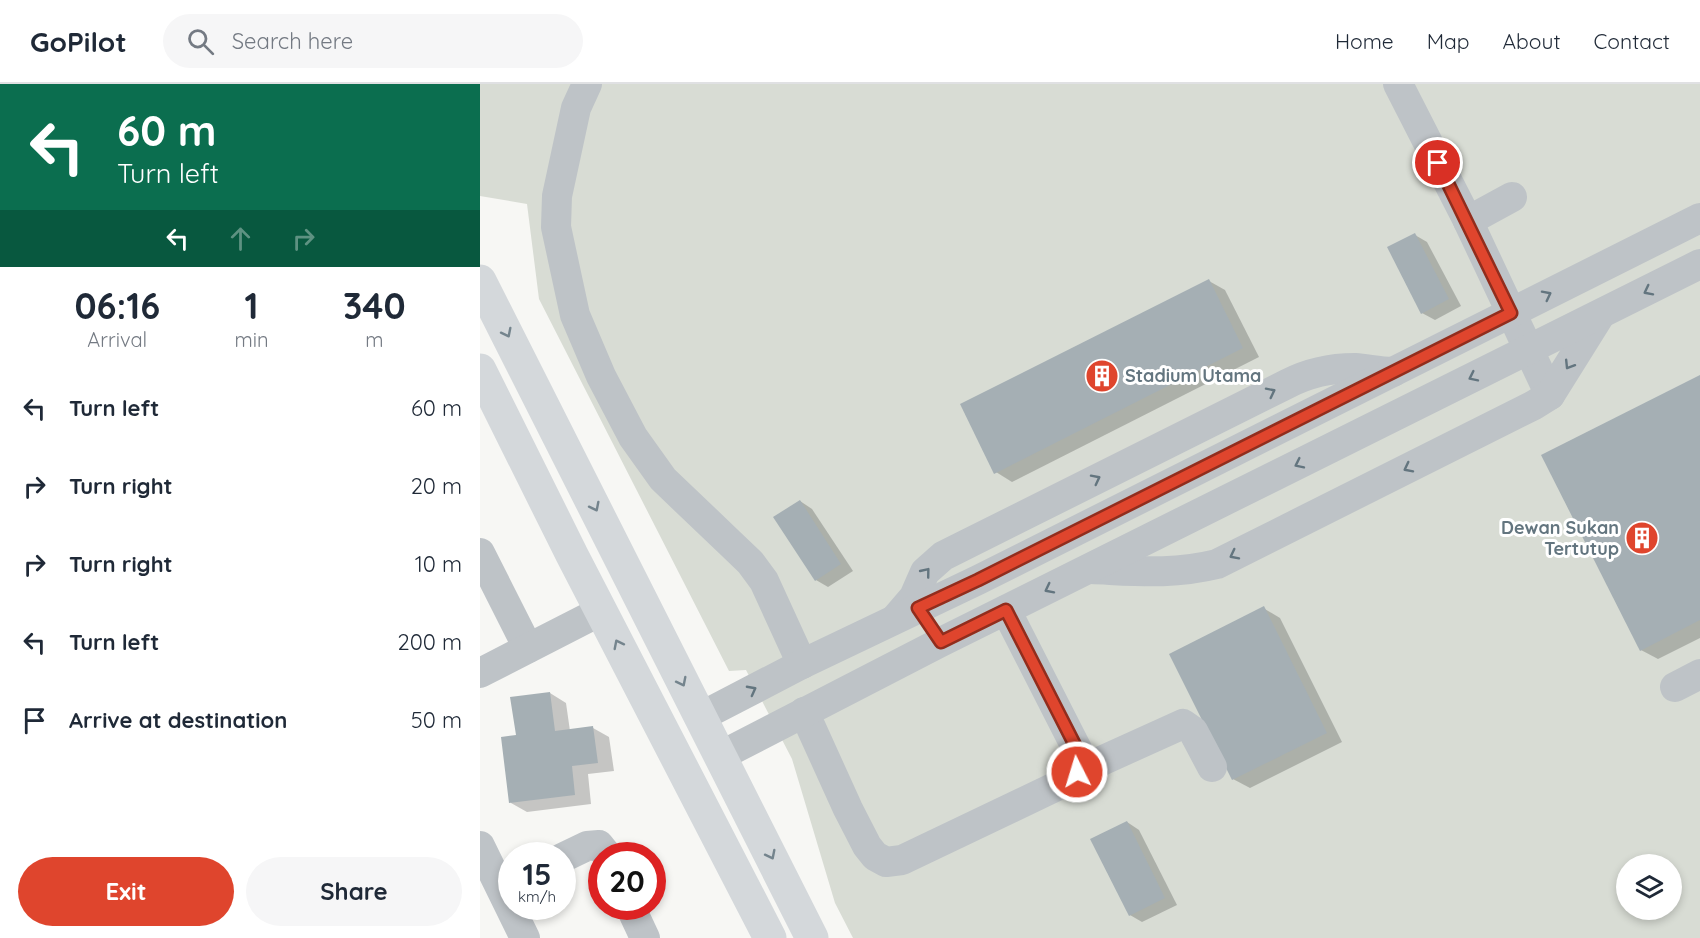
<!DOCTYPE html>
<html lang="en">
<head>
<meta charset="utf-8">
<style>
  :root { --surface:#fff; --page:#f6f6f7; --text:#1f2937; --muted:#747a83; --line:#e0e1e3; --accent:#df452d }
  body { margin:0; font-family:Quicksand,sans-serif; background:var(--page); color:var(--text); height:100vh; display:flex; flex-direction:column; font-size:22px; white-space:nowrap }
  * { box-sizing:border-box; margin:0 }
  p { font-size:20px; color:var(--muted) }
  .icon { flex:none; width:33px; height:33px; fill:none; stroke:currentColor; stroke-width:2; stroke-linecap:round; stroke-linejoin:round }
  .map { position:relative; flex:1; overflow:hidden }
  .sheet { display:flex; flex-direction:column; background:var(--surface); width:480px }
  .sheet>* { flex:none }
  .guide { background:#0b6e4f; color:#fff; overflow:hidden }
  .buttons { position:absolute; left:1136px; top:770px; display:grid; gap:12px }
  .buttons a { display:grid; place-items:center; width:66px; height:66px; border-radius:50%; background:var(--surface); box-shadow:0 3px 9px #0003; font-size:30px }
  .speed { position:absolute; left:18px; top:758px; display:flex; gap:12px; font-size:30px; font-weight:700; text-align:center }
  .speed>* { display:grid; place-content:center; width:78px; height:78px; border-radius:50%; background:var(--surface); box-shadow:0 3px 9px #0003; line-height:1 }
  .speed small { font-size:15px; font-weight:400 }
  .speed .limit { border:9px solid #d22; background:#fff; color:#111 }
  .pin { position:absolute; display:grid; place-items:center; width:51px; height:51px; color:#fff; margin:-26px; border:3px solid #fff; border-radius:50%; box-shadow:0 2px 6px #0007 }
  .me { position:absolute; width:66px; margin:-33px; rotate:355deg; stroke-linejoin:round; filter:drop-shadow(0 0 4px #0008) }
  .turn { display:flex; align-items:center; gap:21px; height:126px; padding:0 18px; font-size:27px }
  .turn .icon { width:78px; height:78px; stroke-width:2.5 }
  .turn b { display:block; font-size:42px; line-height:51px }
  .lanes { display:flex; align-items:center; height:57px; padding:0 18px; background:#0003; justify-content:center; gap:30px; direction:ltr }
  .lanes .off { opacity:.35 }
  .eta { display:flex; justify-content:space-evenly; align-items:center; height:102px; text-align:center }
  .eta b { font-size:36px; font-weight:800; line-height:42px }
  .button { display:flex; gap:12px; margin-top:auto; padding:12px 18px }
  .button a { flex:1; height:69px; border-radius:36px; background:var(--accent); color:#fff; font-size:24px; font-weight:800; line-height:69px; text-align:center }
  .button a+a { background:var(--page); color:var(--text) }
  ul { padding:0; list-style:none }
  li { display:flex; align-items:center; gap:18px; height:78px; padding:0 18px }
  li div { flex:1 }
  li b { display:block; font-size:22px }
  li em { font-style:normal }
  header { display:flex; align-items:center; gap:36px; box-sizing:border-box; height:84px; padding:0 30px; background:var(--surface); border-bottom:2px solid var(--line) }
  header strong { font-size:28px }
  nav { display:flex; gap:33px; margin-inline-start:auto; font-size:21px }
  .search { width:420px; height:54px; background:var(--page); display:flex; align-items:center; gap:15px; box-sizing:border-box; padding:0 21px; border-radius:33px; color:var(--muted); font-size:22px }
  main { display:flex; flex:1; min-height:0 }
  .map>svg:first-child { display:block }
  .green { fill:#d8dcd4; fill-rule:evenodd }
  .shadow { fill:#0003 }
  .building { fill:#a5afb4 }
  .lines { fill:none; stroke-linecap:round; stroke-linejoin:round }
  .minor { stroke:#bec3c7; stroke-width:30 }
  .major { stroke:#d4d8db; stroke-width:33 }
  .oneway { stroke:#63757f }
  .oneway2 { stroke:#74848d }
  .route-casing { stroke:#912d1d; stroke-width:15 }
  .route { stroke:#df452d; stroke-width:10 }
  .labels { text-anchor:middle; stroke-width:6; stroke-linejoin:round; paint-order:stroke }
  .poi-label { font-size:18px; font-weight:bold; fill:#63757f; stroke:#fff; text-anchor:start }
</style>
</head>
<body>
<header>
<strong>GoPilot</strong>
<div class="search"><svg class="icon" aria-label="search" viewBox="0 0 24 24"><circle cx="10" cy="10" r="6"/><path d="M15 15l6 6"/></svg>Search here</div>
<nav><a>Home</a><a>Map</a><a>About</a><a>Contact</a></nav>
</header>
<main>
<section class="sheet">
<div class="guide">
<div class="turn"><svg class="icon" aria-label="left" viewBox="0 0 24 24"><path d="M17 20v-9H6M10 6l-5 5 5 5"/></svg><div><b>60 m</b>Turn left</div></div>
<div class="lanes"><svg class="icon" aria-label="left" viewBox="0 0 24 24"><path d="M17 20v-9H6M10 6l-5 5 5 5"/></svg><svg class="icon off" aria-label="ahead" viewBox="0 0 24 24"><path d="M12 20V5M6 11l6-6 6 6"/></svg><svg class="icon off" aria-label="right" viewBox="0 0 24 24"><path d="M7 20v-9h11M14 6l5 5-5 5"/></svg></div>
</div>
<div class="eta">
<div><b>06:16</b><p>Arrival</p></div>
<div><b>1</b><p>min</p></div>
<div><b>340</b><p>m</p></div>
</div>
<ul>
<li><svg class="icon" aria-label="left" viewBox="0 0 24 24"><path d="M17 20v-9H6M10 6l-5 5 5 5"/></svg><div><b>Turn left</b></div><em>60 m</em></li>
<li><svg class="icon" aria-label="right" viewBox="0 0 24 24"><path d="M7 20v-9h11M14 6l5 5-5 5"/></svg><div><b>Turn right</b></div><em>20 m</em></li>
<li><svg class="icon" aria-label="right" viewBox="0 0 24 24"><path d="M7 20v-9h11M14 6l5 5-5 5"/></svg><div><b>Turn right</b></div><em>10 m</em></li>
<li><svg class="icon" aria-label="left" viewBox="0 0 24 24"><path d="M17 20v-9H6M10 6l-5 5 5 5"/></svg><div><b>Turn left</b></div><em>200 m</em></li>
<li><svg class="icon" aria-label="arrive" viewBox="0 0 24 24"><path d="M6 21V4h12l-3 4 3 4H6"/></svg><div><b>Arrive at destination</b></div><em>50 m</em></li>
</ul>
<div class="button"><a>Exit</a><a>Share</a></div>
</section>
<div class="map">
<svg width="1220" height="854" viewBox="0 0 1220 854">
  <rect width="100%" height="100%" fill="#f7f7f4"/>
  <!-- green -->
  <path class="green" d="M0 0H1220V854H373L355 819 312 675 266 586 249 587 59 215 47 120 0 112ZM1146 780H1191V825H1146Z"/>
  <!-- shadow -->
  <g class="shadow">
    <path d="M935 151 947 158 981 222 955 236 942 229Z"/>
    <path d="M729 197 745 206 779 273 532 398 516 388Z"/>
    <path d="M1220 293V554L1178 575 1161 566Z"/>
    <path d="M320 417 332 425 373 487 348 503 336 496Z"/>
    <path d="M783 524 800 534 862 658 770 704 753 695Z"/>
    <path d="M70 609 86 619 90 647 113 644 129 653 134 687 108 690 111 720 47 728 31 719 37 652Z"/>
    <path d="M647 738 659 746 697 821 662 838 650 831Z"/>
  </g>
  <!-- building -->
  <g class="building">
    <path d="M935 149 969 215 941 230 907 163Z"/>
    <path d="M729 195 763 264 514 390 480 320Z"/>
    <path d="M1220 291V536L1160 567 1061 371Z"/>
    <path d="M320 416 361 480 335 497 293 433Z"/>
    <path d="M784 522 847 649 752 696 689 570Z"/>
    <path d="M70 608 75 647 113 642 118 679 92 682 95 711 29 719 21 653 36 651 30 613Z"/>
    <path d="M647 737 685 814 649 832 610 755Z"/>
  </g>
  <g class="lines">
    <!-- minor -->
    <g class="minor">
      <path d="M107 0 96 24 77 112 76 143 95 231 121 292 153 353 183 395 250 459 270 478 284 497 322 580"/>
      <path d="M918 0 988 137 1070 311"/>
      <path d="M988 137 1032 113"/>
      <path d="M0 469 48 564"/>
      <path d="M611 485C657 487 692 491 737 480L1054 321 1070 311 1120 231"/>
      <path d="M416 534 434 513 445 488 463 472 807 300C828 289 852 284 875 284 888 285 900 288 913 288"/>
      <path d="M0 589 121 527"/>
      <path d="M1195 603 1220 590"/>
      <path d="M324 628 368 725 387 762 395 772 406 778 422 776 579 701 597 688 602 675 526 526"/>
      <path d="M220 633 322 580 498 496 1220 134"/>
      <path d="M240 672 461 558 1220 180"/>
      <path d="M597 688 703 640 713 647 732 683"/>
      <path d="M0 762 45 854"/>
      <path d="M82 774 107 762 119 761 127 771"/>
      <path d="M150 822 165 854"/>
    </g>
    <!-- major -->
    <g class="major">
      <path d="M0 197 332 854"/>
      <path d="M0 286 92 471 290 854"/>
    </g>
  </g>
  <!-- one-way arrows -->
  <defs><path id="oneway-chevron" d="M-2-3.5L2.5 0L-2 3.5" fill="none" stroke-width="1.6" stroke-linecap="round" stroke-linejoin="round" transform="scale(1.5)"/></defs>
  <g class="oneway">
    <use href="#oneway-chevron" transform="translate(1168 207) rotate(153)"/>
    <use href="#oneway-chevron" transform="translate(1067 211) rotate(-27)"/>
    <use href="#oneway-chevron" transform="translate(1089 281) rotate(122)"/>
    <use href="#oneway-chevron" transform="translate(993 293) rotate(154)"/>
    <use href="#oneway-chevron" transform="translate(791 308) rotate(-27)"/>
    <use href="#oneway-chevron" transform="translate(819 380) rotate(154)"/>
    <use href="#oneway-chevron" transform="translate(928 384) rotate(153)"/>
    <use href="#oneway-chevron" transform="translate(616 395) rotate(-27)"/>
    <use href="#oneway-chevron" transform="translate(754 471) rotate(153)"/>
    <use href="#oneway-chevron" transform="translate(446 488) rotate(-51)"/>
    <use href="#oneway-chevron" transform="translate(569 505) rotate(153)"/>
    <use href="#oneway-chevron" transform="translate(272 606) rotate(-28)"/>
  </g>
  <g class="oneway2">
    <use href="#oneway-chevron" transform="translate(27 249) rotate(63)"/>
    <use href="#oneway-chevron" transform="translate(115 423) rotate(63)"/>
    <use href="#oneway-chevron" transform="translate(138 560) rotate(-117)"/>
    <use href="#oneway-chevron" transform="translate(202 598) rotate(63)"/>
    <use href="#oneway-chevron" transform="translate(291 771) rotate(63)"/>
  </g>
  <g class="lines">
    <defs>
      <path id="route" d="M597 688 602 675 526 526 461 558 438 524 498 496 1031 229 958 79"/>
    </defs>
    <!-- route casing -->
    <use href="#route" class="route-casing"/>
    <!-- route -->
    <use href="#route" class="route"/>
  </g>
  <!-- icons -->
  <defs>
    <symbol id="building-disc" viewBox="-11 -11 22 22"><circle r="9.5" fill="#df452d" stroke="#fff"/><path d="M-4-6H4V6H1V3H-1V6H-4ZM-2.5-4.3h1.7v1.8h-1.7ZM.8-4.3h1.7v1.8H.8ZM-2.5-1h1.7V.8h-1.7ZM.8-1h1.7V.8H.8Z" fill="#fff"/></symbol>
  </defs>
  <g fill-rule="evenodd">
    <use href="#building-disc" x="603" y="273" width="38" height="38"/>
    <use href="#building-disc" x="1143" y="435" width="38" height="38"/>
  </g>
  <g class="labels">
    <!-- poi labels -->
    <g class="poi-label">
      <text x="645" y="298">Stadium Utama</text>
      <text x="1139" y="450" text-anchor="end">Dewan Sukan<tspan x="1139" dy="21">Tertutup</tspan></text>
    </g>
  </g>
</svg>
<div class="buttons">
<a><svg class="icon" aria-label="layers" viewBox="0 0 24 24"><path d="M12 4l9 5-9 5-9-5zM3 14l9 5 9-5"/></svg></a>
</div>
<div class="speed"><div>15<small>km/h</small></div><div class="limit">20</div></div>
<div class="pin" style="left:958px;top:79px;background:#d93025"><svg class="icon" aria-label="arrive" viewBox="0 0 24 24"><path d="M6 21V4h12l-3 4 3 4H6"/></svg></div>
<svg class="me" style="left:597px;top:688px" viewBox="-20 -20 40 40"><circle r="17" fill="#df452d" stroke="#fff" stroke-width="3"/><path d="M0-11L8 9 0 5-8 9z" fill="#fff"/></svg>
</div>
</main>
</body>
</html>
